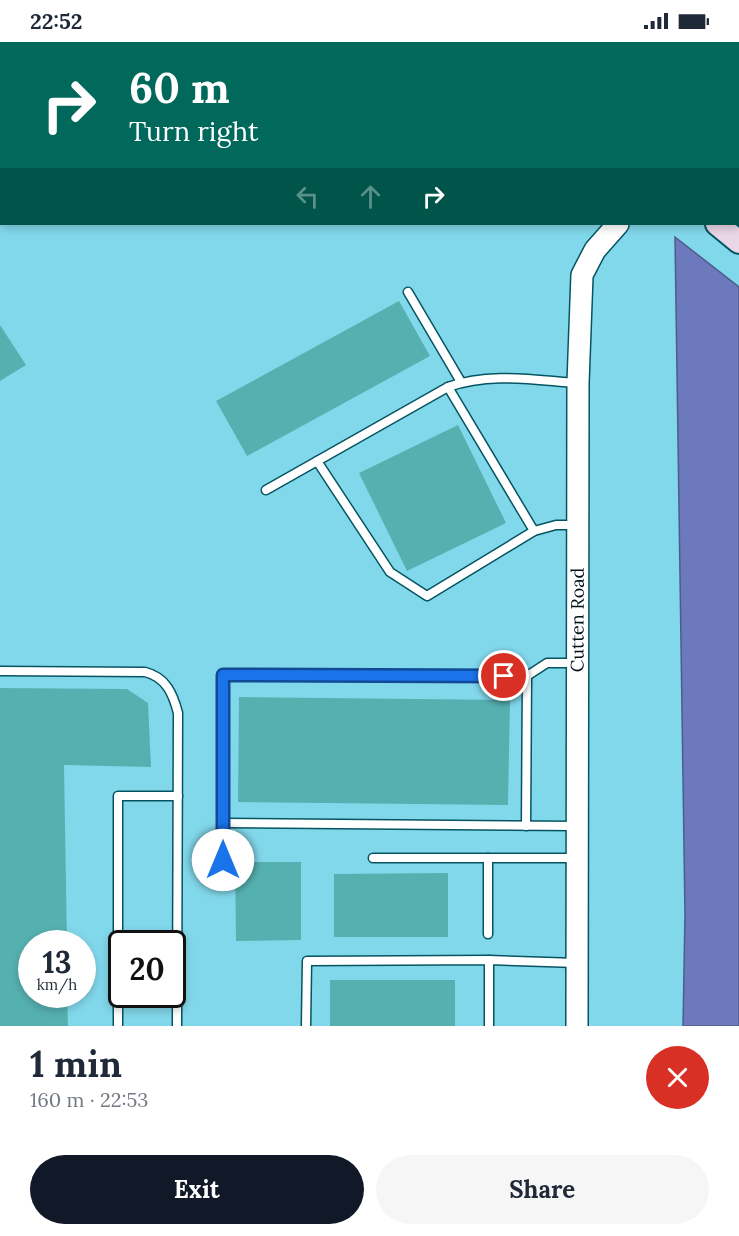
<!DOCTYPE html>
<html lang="en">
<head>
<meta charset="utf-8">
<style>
  :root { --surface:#fff; --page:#f6f6f7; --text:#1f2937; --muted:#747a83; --accent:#111827 }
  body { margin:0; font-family:Lora,serif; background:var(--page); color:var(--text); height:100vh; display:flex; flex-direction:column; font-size:22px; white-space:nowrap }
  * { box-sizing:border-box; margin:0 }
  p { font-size:20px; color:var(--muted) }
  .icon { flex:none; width:33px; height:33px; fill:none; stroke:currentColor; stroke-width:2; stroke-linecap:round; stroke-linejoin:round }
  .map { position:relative; height:984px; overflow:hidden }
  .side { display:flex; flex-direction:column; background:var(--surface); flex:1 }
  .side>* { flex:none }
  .top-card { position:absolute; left:0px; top:0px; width:740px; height:183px; box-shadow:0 3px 9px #0003; background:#00695c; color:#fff; overflow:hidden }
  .speed { position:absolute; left:18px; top:888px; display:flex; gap:12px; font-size:30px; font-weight:700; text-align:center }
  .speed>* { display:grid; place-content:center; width:78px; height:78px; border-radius:50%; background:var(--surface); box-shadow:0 3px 9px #0003; line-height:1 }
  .speed small { font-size:15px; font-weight:400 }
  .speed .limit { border:3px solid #111; border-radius:9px; background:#fff; color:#111 }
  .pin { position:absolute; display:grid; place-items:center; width:51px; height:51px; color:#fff; margin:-26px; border:3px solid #fff; border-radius:50%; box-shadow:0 2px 6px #0007 }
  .me { position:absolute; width:66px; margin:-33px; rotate:0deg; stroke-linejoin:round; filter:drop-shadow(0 0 4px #0008) }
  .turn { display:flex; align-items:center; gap:21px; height:126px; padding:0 30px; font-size:27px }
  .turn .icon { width:78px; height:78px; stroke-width:2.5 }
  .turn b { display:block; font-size:42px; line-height:51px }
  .lanes { display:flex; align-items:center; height:57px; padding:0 30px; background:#0003; justify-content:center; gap:30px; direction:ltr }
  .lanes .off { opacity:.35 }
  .round { display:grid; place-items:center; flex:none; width:63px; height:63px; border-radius:32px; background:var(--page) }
  .summary { display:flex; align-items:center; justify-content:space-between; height:102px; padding:0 30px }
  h1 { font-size:36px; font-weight:800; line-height:45px }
  .action { display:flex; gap:12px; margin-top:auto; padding:12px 30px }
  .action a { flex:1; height:69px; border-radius:36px; background:var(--accent); color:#fff; font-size:24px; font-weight:800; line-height:69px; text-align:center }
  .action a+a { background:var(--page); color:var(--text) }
  .status { display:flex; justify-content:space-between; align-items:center; height:42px; padding:0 30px; background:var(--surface); direction:ltr }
  .status svg { height:16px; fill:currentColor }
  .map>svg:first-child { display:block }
  .water { fill:#6c7abd; stroke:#4c5b8c; stroke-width:1.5 }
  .building { fill:#55b1b0 }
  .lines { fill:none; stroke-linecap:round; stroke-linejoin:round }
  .service-casing { stroke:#055461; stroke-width:11 }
  .tertiary-casing { stroke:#055461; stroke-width:24 }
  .secondary-casing { stroke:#055461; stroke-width:26 }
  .service { stroke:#fff; stroke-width:8 }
  .tertiary { stroke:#fff; stroke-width:21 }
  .secondary { stroke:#e9d6e6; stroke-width:22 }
  .route-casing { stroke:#114b97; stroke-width:15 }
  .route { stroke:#1a73e8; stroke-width:10 }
  .labels { text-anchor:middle; stroke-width:4.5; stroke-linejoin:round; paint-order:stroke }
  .street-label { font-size:18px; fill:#001218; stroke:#c9f1fb }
</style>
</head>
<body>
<div class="status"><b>22:52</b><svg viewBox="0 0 49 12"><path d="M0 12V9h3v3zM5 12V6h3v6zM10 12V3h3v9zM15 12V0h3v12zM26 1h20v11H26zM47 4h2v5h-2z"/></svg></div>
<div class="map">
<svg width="739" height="984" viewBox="0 0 739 984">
  <rect width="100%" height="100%" fill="#82d8eb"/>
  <!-- water -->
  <path class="water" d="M675 195 739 245V984H683L685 872Z"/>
  <!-- building -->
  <g class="building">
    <path d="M399 259 430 314 247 414 216 359Z"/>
    <path d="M0 283 26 323 0 339Z"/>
    <path d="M458 383 506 481 407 529 359 431Z"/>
    <path d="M0 646 127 647 148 661 151 725 64 723 67 902H32V952H67L68 984H0Z"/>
    <path d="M239 655 510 658 508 763 238 760Z"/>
    <path d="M235 820H301V898L236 899Z"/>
    <path d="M448 831V895H334V832Z"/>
    <rect x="330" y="938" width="125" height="46"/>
  </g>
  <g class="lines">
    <defs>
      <g id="service">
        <path d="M117 0 118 2"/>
        <path d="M323 0 324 2"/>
        <path d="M235 2 238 0"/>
        <path d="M408 250 461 340"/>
        <path d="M448 345 534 489"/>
        <path d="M317 419 390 530 427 554 534 489 556 483H578"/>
        <path d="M266 448 448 345C490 330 533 338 576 341"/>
        <path d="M0 629 145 630C166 635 173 652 178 671L177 984"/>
        <path d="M223 781 577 784"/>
        <path d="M526 784 527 634"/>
        <path d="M373 816H577"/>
        <path d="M488 816V892"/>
        <path d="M223 818V633L527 634 547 621H576"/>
        <path d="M489 918V984"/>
        <path d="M118 984V754H178"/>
        <path d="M306 984 307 919 489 918 577 921"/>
      </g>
      <g id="tertiary">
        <path id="s1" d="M577 984 578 341 582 233 595 208 618 182"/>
      </g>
      <g id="secondary">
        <path d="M543 0 544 2"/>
        <path d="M606 0 607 2"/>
        <path d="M738 136 739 137"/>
        <path d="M717 182 739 200"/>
      </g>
    </defs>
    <!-- service casing -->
    <use href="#service" class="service-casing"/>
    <!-- tertiary casing -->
    <use href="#tertiary" class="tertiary-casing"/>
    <!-- secondary casing -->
    <use href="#secondary" class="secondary-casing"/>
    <!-- service -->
    <use href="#service" class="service"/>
    <!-- tertiary -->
    <use href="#tertiary" class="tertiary"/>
    <!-- secondary -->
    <use href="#secondary" class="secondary"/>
  </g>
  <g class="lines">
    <defs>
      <path id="route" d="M223 818V633L504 634"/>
    </defs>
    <!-- route casing -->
    <use href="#route" class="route-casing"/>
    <!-- route -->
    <use href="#route" class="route"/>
  </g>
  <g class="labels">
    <!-- street labels -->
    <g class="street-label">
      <text dy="6" stroke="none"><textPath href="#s1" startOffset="406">Cutten Road</textPath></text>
    </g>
  </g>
</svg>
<div class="speed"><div>13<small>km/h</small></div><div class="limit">20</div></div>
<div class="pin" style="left:504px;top:634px;background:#d93025"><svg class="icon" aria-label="arrive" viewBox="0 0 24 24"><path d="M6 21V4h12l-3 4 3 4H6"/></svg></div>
<svg class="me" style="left:223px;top:818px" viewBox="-20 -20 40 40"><circle r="19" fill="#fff"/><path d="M0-13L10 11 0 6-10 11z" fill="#1a73e8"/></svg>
<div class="top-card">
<div class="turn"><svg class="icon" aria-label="right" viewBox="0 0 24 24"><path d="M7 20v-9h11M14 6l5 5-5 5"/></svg><div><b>60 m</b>Turn right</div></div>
<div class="lanes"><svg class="icon off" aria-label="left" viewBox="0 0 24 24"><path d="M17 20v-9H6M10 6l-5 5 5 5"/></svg><svg class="icon off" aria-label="ahead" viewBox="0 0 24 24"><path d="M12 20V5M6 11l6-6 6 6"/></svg><svg class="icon" aria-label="right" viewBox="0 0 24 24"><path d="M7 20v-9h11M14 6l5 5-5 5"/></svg></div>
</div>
</div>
<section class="side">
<div class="summary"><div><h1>1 min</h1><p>160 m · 22:53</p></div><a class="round" style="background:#d93025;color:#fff"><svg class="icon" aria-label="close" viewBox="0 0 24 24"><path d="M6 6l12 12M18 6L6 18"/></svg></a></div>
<div class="action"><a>Exit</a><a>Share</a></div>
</section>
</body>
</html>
